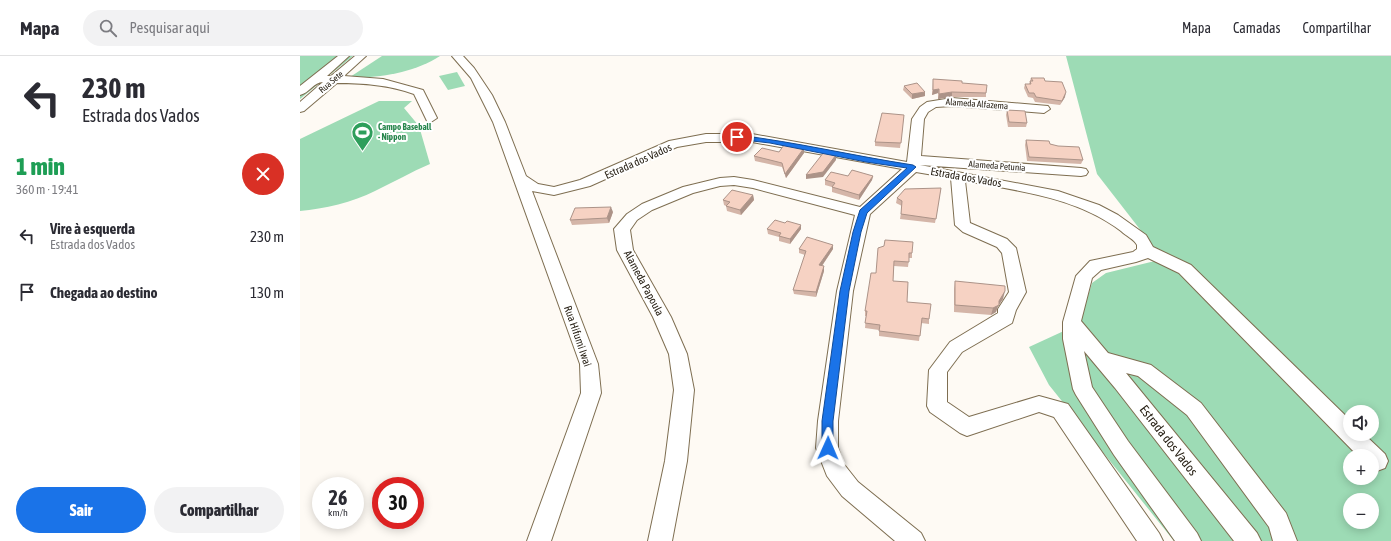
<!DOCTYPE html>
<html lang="pt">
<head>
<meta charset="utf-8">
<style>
  :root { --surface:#fff; --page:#f2f2f3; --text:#2b2b33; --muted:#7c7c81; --line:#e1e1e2; --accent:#1a73e8 }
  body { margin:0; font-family:"Asap Condensed",sans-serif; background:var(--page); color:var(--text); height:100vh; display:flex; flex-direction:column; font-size:15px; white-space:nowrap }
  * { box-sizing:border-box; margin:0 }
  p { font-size:13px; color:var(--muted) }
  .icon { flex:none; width:22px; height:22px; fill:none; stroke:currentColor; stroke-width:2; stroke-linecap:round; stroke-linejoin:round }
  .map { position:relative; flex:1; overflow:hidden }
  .sheet { display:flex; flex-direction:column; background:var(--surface); width:300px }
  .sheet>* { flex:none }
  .top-card { background:#fff; color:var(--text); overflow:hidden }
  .controls { position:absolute; left:1043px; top:349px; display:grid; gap:8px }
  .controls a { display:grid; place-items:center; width:36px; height:36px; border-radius:50%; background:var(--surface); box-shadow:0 2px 10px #0003; font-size:20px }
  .speed { position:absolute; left:12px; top:421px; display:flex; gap:8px; font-size:20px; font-weight:700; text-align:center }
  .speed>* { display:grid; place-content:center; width:52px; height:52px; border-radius:50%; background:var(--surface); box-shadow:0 2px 10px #0003; line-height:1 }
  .speed small { font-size:10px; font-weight:400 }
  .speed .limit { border:6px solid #d22; background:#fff; color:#111 }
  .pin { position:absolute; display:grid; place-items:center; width:34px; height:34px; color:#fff; margin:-17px; border:2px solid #fff; border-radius:50%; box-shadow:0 1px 4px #0007 }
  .me { position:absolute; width:44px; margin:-22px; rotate:1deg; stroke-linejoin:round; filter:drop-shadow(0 0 3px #0008) }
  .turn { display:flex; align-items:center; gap:14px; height:84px; padding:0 16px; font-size:18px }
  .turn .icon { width:52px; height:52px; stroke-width:2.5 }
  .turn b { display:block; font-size:28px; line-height:34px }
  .round { display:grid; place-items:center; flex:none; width:42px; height:42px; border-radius:21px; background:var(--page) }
  .head { display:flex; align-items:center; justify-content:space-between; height:68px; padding:0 16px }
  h1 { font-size:24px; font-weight:800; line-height:30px; color:#1e9e55 }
  .primary-button { display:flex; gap:8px; margin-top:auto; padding:8px 16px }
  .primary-button a { flex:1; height:46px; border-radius:24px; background:var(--accent); color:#fff; font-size:16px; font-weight:800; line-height:46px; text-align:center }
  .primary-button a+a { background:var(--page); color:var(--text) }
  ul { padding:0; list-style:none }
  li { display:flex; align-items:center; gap:12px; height:56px; padding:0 16px }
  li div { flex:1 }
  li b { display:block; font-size:15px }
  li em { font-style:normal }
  header { display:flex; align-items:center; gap:24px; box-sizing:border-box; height:56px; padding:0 20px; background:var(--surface); border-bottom:1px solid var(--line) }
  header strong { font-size:19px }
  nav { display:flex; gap:22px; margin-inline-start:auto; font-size:14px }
  .search { width:280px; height:36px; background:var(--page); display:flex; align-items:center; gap:10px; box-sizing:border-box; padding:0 14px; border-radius:22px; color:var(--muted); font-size:15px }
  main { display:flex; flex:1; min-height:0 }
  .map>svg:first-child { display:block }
  .green { fill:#9ddbb5; fill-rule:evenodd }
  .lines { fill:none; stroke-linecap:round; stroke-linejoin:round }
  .minor-casing { stroke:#7e6e51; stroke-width:2 }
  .minor { fill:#fff; fill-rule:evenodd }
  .wall { fill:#d4b5a8 }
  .shaded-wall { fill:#ac9388 }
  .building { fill:#f6d2c3; stroke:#ac9388 }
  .route { fill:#1a73e8; stroke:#114b97 }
  .labels { text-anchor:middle; stroke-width:4; stroke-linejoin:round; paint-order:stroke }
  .far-street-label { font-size:9px; fill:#292217; stroke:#fff }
  .far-leisure-label { font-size:9px; font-weight:bold; fill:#27864d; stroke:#fff; text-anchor:start }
  .street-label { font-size:11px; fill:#292217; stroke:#fff }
  .near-street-label { font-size:13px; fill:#292217; stroke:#fff }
</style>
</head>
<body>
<header>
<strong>Mapa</strong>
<div class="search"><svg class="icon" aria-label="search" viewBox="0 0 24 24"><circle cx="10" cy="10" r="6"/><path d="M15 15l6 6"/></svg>Pesquisar aqui</div>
<nav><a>Mapa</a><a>Camadas</a><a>Compartilhar</a></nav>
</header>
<main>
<section class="sheet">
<div class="top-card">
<div class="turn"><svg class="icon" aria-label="left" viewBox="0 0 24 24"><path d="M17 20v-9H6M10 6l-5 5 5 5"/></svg><div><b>230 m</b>Estrada dos Vados</div></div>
</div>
<div class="head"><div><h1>1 min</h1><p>360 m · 19:41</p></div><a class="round" style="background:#d93025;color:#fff"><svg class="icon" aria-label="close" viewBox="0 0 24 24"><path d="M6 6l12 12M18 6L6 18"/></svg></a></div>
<ul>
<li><svg class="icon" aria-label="left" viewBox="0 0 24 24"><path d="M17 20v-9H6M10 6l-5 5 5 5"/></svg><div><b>Vire à esquerda</b><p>Estrada dos Vados</p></div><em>230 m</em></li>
<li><svg class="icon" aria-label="arrive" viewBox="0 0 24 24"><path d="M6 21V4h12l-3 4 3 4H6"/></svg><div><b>Chegada ao destino</b></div><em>130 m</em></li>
</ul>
<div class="primary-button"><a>Sair</a><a>Compartilhar</a></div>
</section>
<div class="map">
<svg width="1091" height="485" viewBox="0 0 1091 485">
  <rect width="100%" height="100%" fill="#fefaf4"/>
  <!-- green -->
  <g class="green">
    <path d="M0 0H53L0 43Z"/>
    <path d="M82 0H140C116 16 78 23 50 21Z"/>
    <path d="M766 0H1091V485H874L749 329 729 291 779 268 792 227 806 217 863 203 797 118ZM1050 356H1072V378H1050ZM1050 400H1072V422H1050ZM1050 444H1072V466H1050Z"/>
    <path d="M157 16 165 30 148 34 139 20Z"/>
    <path d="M79 45H112L104 52 119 70 130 108C111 116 94 126 75 135 53 146 24 153 0 155V83Z"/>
  </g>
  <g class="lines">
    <defs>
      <g id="minor">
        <path d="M38 0H49L27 20H31L55 0H66L44 20 83 23 123 34 137 62 131 66 127 65 114 38C90 29 63 27 37 27L4 55 0 56V46L23 26C14 26 9 37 0 39V30Z"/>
        <path d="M152 0H163L174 12 192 39 205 66 226 120 238 128 254 131 280 124 369 85 406 78H452L607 106 612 63 620 51 627 46 652 42 748 50 750 53 744 57 652 50 636 51 628 56 624 63 621 100 781 112 786 113 788 116 786 119 781 120 620 109 758 135 799 149 818 159 846 179 853 191 891 209 1050 364V378H1064L1085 398 1088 405 1085 412 1077 415 1072 413V400H1058L879 217 848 202 836 206 801 214 792 222 781 265 808 297 851 309 901 347 986 457 997 485H973L969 471 887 359 838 320 826 317 957 477 961 485H934L815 332 784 295 792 331 828 385 897 477 901 485H875L814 399 776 339 773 333 763 283V266L776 220 790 205 833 196 837 193V189C834 183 826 180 821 175 776 141 719 135 665 125L670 167 707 183 716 192 726 236 716 254 712 267 662 296 647 316V346L669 361 739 340 768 348 859 477 863 485H837L754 361 739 356 667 380 660 377 630 356 627 350 629 314 650 286 698 257V253L709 236 702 197 697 191 663 176 655 169 651 122 616 116 570 158 553 235 538 365V392L543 407 558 426 621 477 625 485H595L542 440 527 420 516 392 518 365 537 235 555 159 453 132 434 129 420 130 393 137 352 154 337 164 330 174 333 194 371 261 387 298 394 334 387 405 372 485H348L365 405 374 334 369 298 353 261 317 194 314 173 327 158 342 148 383 131 420 122 434 121 453 124 560 151 602 113 452 86H406L377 91 290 130 254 139 232 135 298 308 301 337 251 485H227L281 337 280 308 193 66 171 22Z"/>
      </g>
    </defs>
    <!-- minor casing -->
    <use href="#minor" class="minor-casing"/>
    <!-- minor -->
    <use href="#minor" class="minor"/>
  </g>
  <!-- wall -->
  <g class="wall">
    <path d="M731 22 745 25 765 41 760 49 735 46 733 42 728 41 724 32 725 28H729Z"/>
    <path d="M633 23 662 27 686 37V41H652L638 43V37L632 39Z"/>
    <path d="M604 30 625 36V40L612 43 603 34Z"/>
    <path d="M707 54 727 67 726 71H708L706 59Z"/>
    <path d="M604 59 600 92 575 90V86Z"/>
    <path d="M726 84 750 88 783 104 781 108 727 105 725 89Z"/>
    <path d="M504 92V97L486 122 482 111 455 105 454 100Z"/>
    <path d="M548 120H573L572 124 559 144 532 136V131L525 129V124Z"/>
    <path d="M641 132 635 167 600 163 602 150 596 147 597 142Z"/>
    <path d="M453 139 454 144 441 159 427 155 426 150 424 149 423 144Z"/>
    <path d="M313 156 309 167 272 169 270 164Z"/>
    <path d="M467 173H501L490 188 479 185V181L468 178Z"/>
    <path d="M584 190 612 197V202H609L608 211 594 210 593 225 607 246 629 263V268L621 267 619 285 579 280V274L565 272 566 260H565V255Z"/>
    <path d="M499 193H533L522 210 524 215 516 241 494 238 493 234 505 199 499 197Z"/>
    <path d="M655 225 703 243 698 250 696 256 691 259 654 256V233Z"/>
  </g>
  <!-- shaded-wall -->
  <g class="shaded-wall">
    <path d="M639 33 638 37 632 39 633 34Z"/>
    <path d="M625 36V40L612 43V38Z"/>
    <path d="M652 36V41L638 43 639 38Z"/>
    <path d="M766 36 765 41 760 49 762 45Z"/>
    <path d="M504 92V97L486 122 485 118Z"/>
    <path d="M536 99V104L523 121 506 123V119Z"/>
    <path d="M573 120 572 124 559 144V139Z"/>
    <path d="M453 139 454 144 441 159 440 154Z"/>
    <path d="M311 151 313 156 309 167 307 162Z"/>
    <path d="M501 169V173L490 188V183Z"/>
    <path d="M533 189V193L519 214V209Z"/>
    <path d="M524 210V215L516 241V236Z"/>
    <path d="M705 235 703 243 698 250 696 256 691 259 693 252Z"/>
  </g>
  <!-- building -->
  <g class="building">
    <path d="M731 22H744L745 25 762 26 766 36 762 45 736 41 734 37H729L725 28H731L730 25H733Z"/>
    <path d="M633 23 662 25V27L687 29 686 37 652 36 639 38V33L633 34Z"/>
    <path d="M617 27 625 36 612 38 604 30Z"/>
    <path d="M707 54 725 55 727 67 709 66Z"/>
    <path d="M582 57 604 59 601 87 575 86Z"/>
    <path d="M726 84 749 85 750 88 758 90 779 91 783 104 729 101Z"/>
    <path d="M484 89 504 92 485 118 482 107 454 100 462 92 479 96Z"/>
    <path d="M524 96 536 99 523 116 506 119Z"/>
    <path d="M552 114 573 120 559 139 532 131 535 127 525 124 531 116 548 120Z"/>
    <path d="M641 132 636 163 601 158 602 145 597 142 605 133Z"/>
    <path d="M432 134 453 139 440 154 426 150 430 146 423 144Z"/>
    <path d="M311 151 307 162 270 164 275 152Z"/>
    <path d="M475 164 485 167 487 165 501 169 490 183 479 180 481 177 467 173Z"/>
    <path d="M507 181 533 189 519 209 524 210 516 236 493 234 506 195 499 193Z"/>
    <path d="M585 184 613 186 612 197H609V206L594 205 593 225 608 226 607 246 631 248 629 263 622 262 620 280 579 275 580 269 565 267 567 255H565L571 217H576L578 192 584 190Z"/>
    <path d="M655 225 705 230V235L699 245V249L693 252 655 249Z"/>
  </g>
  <!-- route -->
  <path class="route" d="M437 79C496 86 554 100 613 109L616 111 567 157 561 176 549 235 533 365V392L531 395 528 397 524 395 522 392V365L540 235 553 176 560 154 607 112 566 106 470 87 435 83 434 81Z"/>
  <!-- icons -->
  <defs>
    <symbol id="stadium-pin" viewBox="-11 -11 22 30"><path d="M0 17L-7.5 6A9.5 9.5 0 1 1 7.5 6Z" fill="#2e9e5b" stroke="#fff"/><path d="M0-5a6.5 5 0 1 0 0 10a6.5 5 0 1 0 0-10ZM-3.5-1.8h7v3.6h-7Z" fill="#fff"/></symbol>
  </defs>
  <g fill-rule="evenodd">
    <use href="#stadium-pin" x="50" y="64" width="25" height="34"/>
  </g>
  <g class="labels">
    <!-- far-street labels -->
    <g class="far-street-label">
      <text transform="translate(31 26) rotate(-40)" y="3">Rua Sete</text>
      <text transform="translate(677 48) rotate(4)" y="3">Alameda Alfazema</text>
      <text transform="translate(697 110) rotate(4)" y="3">Alameda Petunia</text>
    </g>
    <!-- far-leisure labels -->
    <g class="far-leisure-label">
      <text x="78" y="74">Campo Baseball<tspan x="78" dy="10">- Nippon</tspan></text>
    </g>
    <!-- street labels -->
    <g class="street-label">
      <text transform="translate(338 105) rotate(-24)" y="4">Estrada dos Vados</text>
      <text transform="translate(666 121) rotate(10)" y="4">Estrada dos Vados</text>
      <text transform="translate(344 227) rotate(62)" y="4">Alameda Papoula</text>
      <text transform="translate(278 280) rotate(71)" y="4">Rua Hifumi Iwai</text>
    </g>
    <!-- near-street labels -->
    <g class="near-street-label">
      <text transform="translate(869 384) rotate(52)" y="5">Estrada dos Vados</text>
    </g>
  </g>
</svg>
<div class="controls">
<a><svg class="icon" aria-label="sound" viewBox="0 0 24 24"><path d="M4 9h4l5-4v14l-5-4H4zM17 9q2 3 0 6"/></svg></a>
<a>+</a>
<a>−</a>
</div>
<div class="speed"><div>26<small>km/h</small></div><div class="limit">30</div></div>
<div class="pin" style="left:437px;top:81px;background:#d93025"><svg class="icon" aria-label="arrive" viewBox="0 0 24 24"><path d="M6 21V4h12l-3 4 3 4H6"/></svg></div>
<svg class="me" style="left:528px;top:392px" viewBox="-20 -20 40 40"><path d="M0-17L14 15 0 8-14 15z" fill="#1a73e8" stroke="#fff" stroke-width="4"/></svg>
</div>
</main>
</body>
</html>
